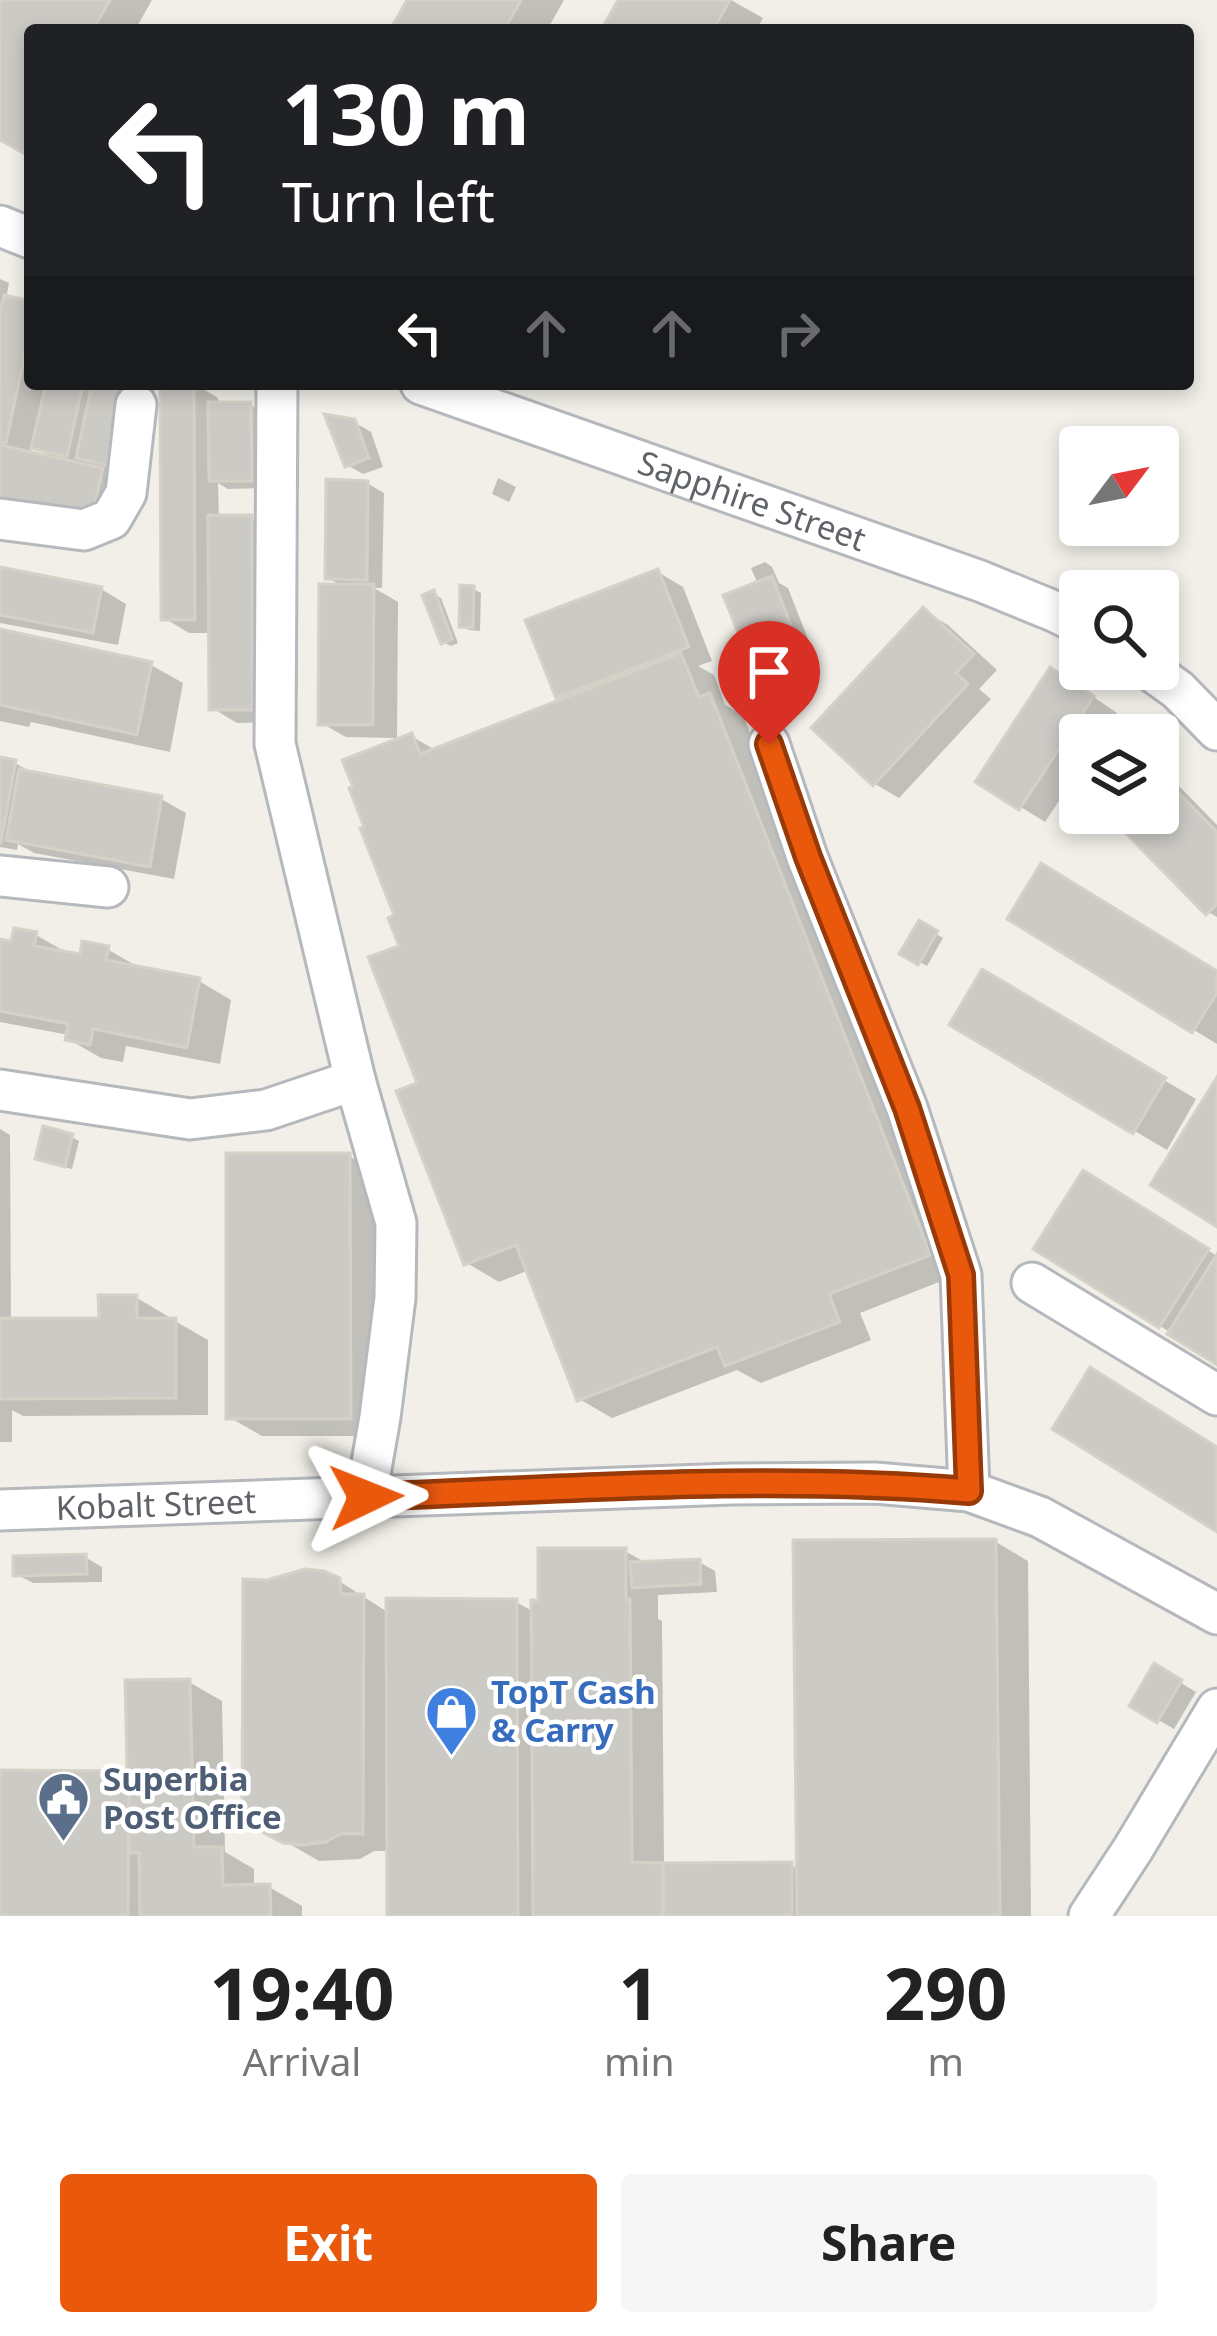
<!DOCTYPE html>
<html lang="en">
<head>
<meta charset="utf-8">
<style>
  :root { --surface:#fff; --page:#f6f6f6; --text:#222; --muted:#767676; --accent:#ea580c }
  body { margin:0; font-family:"Noto Sans",sans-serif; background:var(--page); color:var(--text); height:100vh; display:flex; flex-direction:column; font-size:45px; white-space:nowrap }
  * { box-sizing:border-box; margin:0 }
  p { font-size:39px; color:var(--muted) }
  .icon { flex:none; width:66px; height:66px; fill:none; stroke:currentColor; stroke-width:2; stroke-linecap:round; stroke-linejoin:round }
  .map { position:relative; height:1916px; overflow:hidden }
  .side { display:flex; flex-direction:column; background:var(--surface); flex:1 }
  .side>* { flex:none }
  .hud { position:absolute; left:24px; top:24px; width:1170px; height:366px; border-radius:12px; box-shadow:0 6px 18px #0003; background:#202124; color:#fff; overflow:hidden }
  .needle { width:78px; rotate:58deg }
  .fabs { position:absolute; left:1059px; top:426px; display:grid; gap:24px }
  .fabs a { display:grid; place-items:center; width:120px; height:120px; border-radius:12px; background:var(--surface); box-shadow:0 6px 18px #0003; font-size:60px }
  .pin { position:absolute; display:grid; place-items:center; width:102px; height:102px; color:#fff; margin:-123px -51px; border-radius:50% 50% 50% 0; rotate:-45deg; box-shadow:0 0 12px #0007 }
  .pin .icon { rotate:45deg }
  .me { position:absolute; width:132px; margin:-66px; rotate:88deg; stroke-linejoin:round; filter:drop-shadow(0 0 9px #0008) }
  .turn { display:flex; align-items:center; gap:42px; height:252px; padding:0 60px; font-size:54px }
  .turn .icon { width:156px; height:156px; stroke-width:2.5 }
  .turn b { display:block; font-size:84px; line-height:102px }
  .lanes { display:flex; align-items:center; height:114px; padding:0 60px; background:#0003; justify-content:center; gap:60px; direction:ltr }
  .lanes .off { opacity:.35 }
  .eta { display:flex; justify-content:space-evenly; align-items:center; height:204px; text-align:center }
  .eta b { font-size:72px; font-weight:700; line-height:84px }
  .action { display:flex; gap:24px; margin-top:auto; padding:24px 60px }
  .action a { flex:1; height:138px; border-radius:12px; background:var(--accent); color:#fff; font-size:48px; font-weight:700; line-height:138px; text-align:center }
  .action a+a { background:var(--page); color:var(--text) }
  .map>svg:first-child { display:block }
  .shadow { fill:#0003; fill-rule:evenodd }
  .building { fill:#cccac5; stroke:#d6d1c6; stroke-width:3 }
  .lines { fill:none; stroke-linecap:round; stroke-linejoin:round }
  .minor-casing { stroke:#b5b8bc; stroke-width:45 }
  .minor { stroke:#fff; stroke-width:39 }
  .route-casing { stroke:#983908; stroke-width:30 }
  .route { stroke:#ea580c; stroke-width:21 }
  .labels { text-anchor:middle; stroke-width:9; stroke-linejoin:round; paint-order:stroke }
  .street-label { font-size:33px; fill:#5f6368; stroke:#fff }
  .shop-label { font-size:33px; font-weight:bold; fill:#366cbe; stroke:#fff; text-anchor:start }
  .service-label { font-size:33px; font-weight:bold; fill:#4e5e75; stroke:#fff; text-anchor:start }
</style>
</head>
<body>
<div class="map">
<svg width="1217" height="1916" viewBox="0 0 1217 1916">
  <rect width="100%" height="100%" fill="#f1efe8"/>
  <!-- shadow -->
  <g class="shadow">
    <path d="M1 0H152L135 30H30V154L0 136Z"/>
    <path d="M410 0H564L547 30H393Z"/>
    <path d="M621 0H731L763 18 756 30H604Z"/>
    <path d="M0 279 9 283 6 299 30 304V384H156L135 478 105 472 126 485 116 533 0 507ZM32 446 55 458 30 455Z"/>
    <path d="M163 384H195L218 398V405H251L267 415 268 488 228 489 218 483 219 518H251L276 533 278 722 237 723 212 708V633H189L164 618Z"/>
    <path d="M354 422 371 432 383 467 363 474 347 465Z"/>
    <path d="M498 478 516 487 509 502 492 494Z"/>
    <path d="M367 483 384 493 382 588H374L398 602 397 738 346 737 321 723 344 587 328 578Z"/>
    <path d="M765 562 772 567 779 583 788 588 808 639 753 661 758 584 751 568Z"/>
    <path d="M0 570 101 589 126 604 118 645 0 623Z"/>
    <path d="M658 572 683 587 712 661 698 666 714 675 725 705 743 715 962 1273 860 1313 871 1340 761 1383 737 1370 612 1418 579 1399 529 1270 499 1282 467 1263 398 917 411 736 437 751 566 701 559 696Z"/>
    <path d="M473 589 481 593 480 631 469 630 462 626Z"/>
    <path d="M433 594 441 598 458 643 451 646 443 642Z"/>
    <path d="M924 611 948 625 997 670 979 689 991 699 899 798 875 784Z"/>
    <path d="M0 632 151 665 183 683 170 752 31 722 29 727 0 721Z"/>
    <path d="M810 645 814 655 808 657 810 662 794 669 788 665 770 672 758 665Z"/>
    <path d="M1076 685 1117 713 1103 735H1080V769L1045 822 979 781Z"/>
    <path d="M0 760 15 763 31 772 161 799 186 813 174 879 34 853 18 844 17 850 0 847Z"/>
    <path d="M1158 763 1168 773 1164 776 1176 783 1217 825V917L1208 912 1110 813H1158Z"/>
    <path d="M1011 918 1217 973V1044L1194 1030Z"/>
    <path d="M920 924 943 938 927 966 903 953Z"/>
    <path d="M36 935 69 954 82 958 107 949 140 968 199 981 231 1000 220 1064 126 1046 123 1062 101 1058 68 1039 69 1035 0 1022V942L13 945Z"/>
    <path d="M983 973 1196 1099 1167 1150 953 1024Z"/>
    <path d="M0 1129 10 1135 11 1321H102L137 1298 169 1317V1321H175L208 1340V1415L23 1416 12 1410V1442H0Z"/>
    <path d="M72 1137 79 1141 72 1169 46 1162Z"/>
    <path d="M349 1156 382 1175 383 1436H262L229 1417Z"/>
    <path d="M1116 1192 1217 1256V1362L1037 1248Z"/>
    <path d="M996 1542 1028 1561 1031 1916H390V1851H374L360 1859 319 1861 267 1831V1821L245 1809 339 1581 389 1613 516 1602 534 1612 625 1551 648 1564 699 1562 715 1571 717 1592 658 1595V1619L662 1621 664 1865H791L799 1870Z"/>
    <path d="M85 1557 102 1567V1582L33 1583 16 1574Z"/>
    <path d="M1155 1667 1196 1692 1174 1729 1133 1705Z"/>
    <path d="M189 1682 222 1701 225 1852 254 1869V1888L269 1887 302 1906V1916H0V1773L130 1774Z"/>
  </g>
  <!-- building -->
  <g class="building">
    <path d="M0 0H110L93 30H30V140L23 153 0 140Z"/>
    <path d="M407 0H521L504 30H390Z"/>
    <path d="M618 0H730L713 30H601Z"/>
    <path d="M4 295 30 301V330L6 443 0 442V311Z"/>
    <path d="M46 384H83L67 457 31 448Z"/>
    <path d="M92 384H128L110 466 76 458Z"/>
    <path d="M160 384H194L195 620H161Z"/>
    <path d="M208 402H251L252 481H209Z"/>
    <path d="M324 414 355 419 369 458 345 467Z"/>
    <path d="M0 445 103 468 91 521 0 500Z"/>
    <path d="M326 479 368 481 367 580 325 579Z"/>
    <path d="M208 515H252L253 710H209Z"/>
    <path d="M0 567 102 587 93 633 0 615Z"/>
    <path d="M658 569 689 647 556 698 525 620Z"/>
    <path d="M772 576 799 646 751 665 723 595Z"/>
    <path d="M319 584H374L373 725H318Z"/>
    <path d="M460 585 474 586 473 628 459 627Z"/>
    <path d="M434 590 452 639 441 644 422 595Z"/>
    <path d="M923 607 974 654 956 673 968 684 873 786 811 728Z"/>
    <path d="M0 629 152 662 137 735 0 705Z"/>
    <path d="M681 653 699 697 710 693 931 1255 829 1294 840 1322 725 1366 717 1347 577 1401 516 1245 464 1265 396 1091 417 1083 368 957 399 946 388 918 394 915 360 828 364 827 349 788 353 787 342 760 412 733 420 754Z"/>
    <path d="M1050 667 1094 696 1019 810 975 782Z"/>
    <path d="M0 757 16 760 1 843H0Z"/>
    <path d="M19 769 162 796 150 867 6 840Z"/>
    <path d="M1158 772 1217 832V904L1206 915 1106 813H1158Z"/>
    <path d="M1041 863 1217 971V993L1192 1033 1007 919Z"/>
    <path d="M919 920 938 931 918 965 899 954Z"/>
    <path d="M14 928 37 932 34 946 80 954 82 941 109 946 106 960 200 978 187 1048 93 1029 90 1045 65 1040 68 1024 0 1011V939L11 941Z"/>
    <path d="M982 969 1166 1078 1133 1134 949 1025Z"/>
    <path d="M1217 1077V1227L1150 1185Z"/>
    <path d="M43 1126 73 1134 65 1167 35 1159Z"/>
    <path d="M226 1153H350L351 1419H226Z"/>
    <path d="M1083 1170 1209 1249 1159 1328 1033 1249Z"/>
    <path d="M1217 1254V1365L1167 1334Z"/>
    <path d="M98 1295H137V1318H176V1398L0 1399V1318H99Z"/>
    <path d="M1090 1367 1217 1447V1532L1052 1429Z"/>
    <path d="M996 1539 1000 1916H797L793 1540Z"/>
    <path d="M538 1548H626V1600L630 1599 632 1862 663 1863V1916H533L531 1600H538Z"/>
    <path d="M86 1554 87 1574 13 1576V1556Z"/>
    <path d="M700 1559 701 1584 632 1588 630 1562Z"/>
    <path d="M305 1569 324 1571 340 1578 341 1594H364L363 1834H340L326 1842 303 1845 283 1843 264 1833V1811L242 1810 243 1579 267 1580Z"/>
    <path d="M386 1598 517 1599 518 1916H387Z"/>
    <path d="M1154 1663 1182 1680 1157 1723 1129 1706Z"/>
    <path d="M190 1679 194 1847H222L223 1885 270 1884 271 1916H140L139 1853H129L125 1680Z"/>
    <path d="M0 1770 129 1771 128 1916H0Z"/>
    <path d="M792 1862V1916H663V1863Z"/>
  </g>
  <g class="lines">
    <defs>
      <g id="minor">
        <path d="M0 226 30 238"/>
        <path d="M277 384 275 744 355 1080 396 1223 395 1298 380 1417 366 1497"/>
        <path id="s1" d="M421 384 980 581 1056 612 1080 624"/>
        <path d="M0 519 84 530 111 519 126 493 136 405"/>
        <path d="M1149 669 1178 690 1217 730"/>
        <path d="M769 744 807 857 907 1108 961 1275 969 1491"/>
        <path d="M0 876 108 887"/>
        <path d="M0 1090 190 1119 266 1110 355 1080"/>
        <path d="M1032 1283 1217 1395"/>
        <path id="s2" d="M0 1510 732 1484 875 1483 969 1491 1040 1517 1217 1614"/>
        <path d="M1089 1916 1133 1849 1217 1709"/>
      </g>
    </defs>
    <!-- minor casing -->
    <use href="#minor" class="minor-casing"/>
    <!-- minor -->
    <use href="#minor" class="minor"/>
  </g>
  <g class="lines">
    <defs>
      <path id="route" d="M366 1497C566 1489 769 1474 969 1491L961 1275 907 1108 808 857 769 744"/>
    </defs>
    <!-- route casing -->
    <use href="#route" class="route-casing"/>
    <!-- route -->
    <use href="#route" class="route"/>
  </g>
  <!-- icons -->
  <defs>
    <symbol id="shop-pin" viewBox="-11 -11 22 30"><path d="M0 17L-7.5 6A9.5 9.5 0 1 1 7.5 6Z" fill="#3f7fe0" stroke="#fff"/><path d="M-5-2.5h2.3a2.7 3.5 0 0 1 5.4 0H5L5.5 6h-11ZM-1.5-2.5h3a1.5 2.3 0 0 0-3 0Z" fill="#fff"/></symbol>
    <symbol id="civic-pin" viewBox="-11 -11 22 30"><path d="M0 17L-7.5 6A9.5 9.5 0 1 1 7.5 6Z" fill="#5c6f8a" stroke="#fff"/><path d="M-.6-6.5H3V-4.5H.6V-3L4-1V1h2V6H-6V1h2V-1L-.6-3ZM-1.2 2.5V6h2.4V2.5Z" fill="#fff"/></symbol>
  </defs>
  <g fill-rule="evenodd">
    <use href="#shop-pin" x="422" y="1682" width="59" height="81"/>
    <use href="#civic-pin" x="34" y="1768" width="59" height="81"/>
  </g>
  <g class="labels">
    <!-- street labels -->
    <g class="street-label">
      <text dy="12" stroke="none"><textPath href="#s1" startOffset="351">Sapphire Street</textPath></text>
      <text dy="12" stroke="none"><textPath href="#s2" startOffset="156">Kobalt Street</textPath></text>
    </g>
    <!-- shop labels -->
    <g class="shop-label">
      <text x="491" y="1704">TopT Cash<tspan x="491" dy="38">&amp; Carry</tspan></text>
    </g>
    <!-- service labels -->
    <g class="service-label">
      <text x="103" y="1791">Superbia<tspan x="103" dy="38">Post Office</tspan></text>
    </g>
  </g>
</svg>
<div class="fabs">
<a><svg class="needle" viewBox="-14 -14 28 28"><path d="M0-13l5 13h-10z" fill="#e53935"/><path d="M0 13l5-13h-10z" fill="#767676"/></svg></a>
<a><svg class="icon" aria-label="search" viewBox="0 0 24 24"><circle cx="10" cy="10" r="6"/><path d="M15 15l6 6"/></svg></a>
<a><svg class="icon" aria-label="layers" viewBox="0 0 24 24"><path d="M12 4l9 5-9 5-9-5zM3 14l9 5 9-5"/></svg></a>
</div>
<div class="pin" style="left:769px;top:744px;background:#d93025"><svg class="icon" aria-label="arrive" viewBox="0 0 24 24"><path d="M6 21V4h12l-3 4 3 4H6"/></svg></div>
<svg class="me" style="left:366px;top:1497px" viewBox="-20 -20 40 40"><path d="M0-17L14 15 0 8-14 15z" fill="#ea580c" stroke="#fff" stroke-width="4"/></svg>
<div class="hud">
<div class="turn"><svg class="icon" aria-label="left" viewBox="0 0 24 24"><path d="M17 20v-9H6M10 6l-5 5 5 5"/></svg><div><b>130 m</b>Turn left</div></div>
<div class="lanes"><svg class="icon" aria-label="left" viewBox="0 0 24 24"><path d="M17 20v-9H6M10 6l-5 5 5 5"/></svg><svg class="icon off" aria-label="ahead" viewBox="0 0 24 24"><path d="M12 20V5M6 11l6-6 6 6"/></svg><svg class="icon off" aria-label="ahead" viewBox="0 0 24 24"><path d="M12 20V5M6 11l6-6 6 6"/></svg><svg class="icon off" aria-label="right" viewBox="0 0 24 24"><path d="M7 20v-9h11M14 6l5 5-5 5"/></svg></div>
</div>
</div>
<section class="side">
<div class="eta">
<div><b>19:40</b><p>Arrival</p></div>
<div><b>1</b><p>min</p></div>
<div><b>290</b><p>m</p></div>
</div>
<div class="action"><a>Exit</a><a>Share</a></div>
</section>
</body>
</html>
